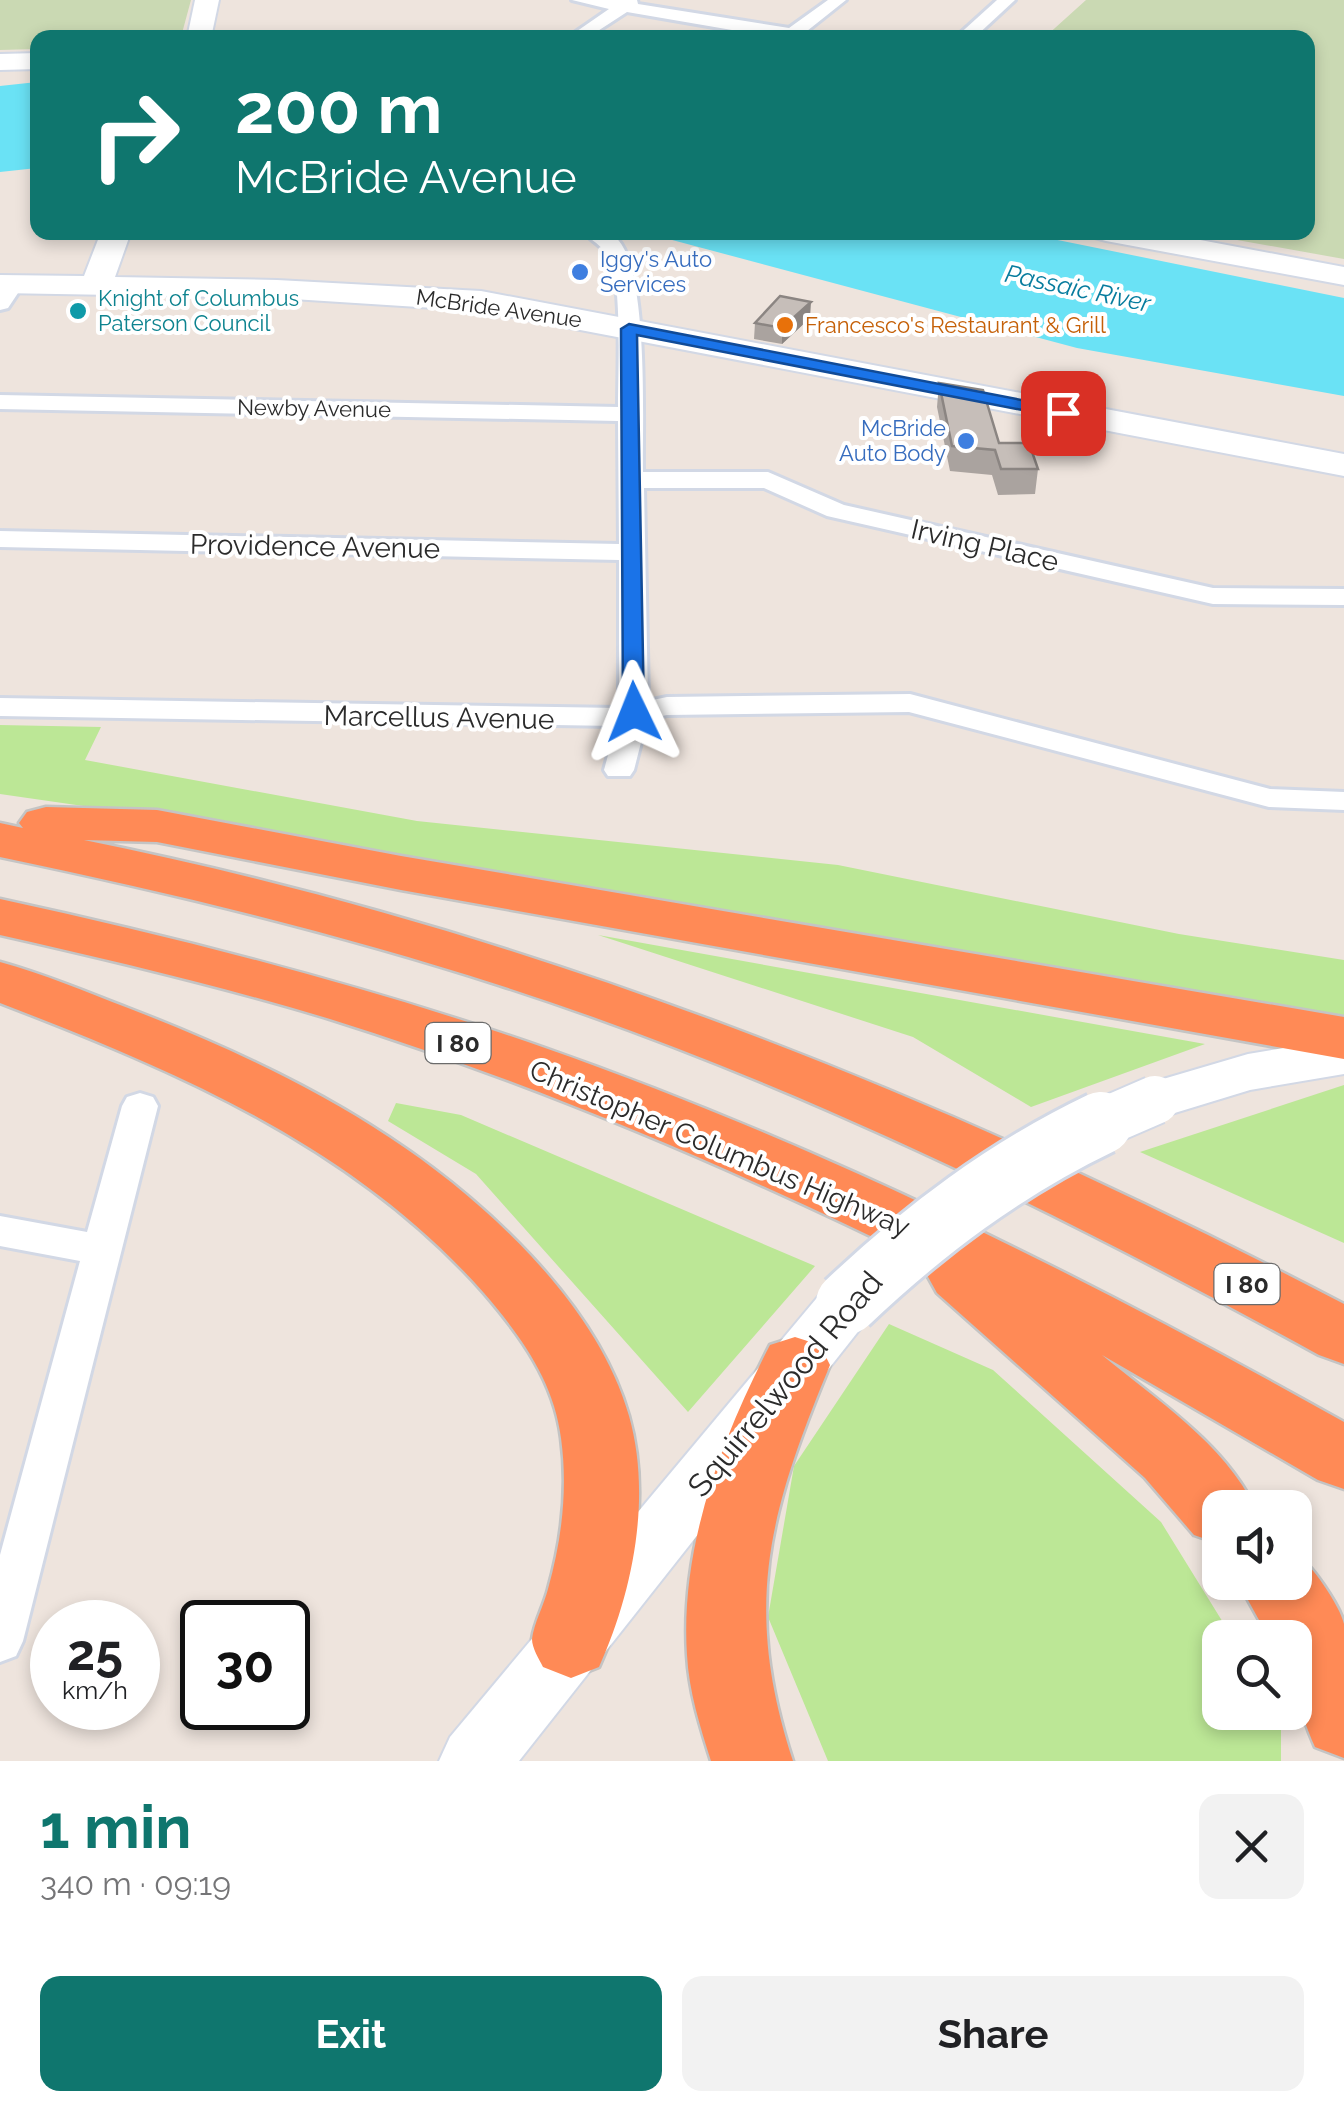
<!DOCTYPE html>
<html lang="en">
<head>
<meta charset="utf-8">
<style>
  :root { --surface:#fff; --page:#f2f2f2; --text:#202124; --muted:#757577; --accent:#0f766e }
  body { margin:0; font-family:Raleway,sans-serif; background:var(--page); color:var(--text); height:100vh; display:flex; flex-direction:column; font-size:38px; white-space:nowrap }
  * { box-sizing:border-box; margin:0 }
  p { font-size:32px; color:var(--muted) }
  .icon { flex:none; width:55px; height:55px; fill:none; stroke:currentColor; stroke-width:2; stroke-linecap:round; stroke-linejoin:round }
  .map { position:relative; height:1761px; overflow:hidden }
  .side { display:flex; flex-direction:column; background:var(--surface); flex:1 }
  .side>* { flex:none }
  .banner { position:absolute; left:30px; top:30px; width:1285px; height:210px; border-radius:20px; box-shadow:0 5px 15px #0003; background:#0f766e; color:#fff; overflow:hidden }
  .tools { position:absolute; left:1202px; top:1490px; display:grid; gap:20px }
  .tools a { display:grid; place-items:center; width:110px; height:110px; border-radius:20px; background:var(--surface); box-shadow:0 5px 15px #0003; font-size:50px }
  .speed { position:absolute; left:30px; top:1600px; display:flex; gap:20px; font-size:50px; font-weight:700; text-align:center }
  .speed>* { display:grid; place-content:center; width:130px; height:130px; border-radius:50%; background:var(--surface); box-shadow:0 5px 15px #0003; line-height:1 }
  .speed small { font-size:25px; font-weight:400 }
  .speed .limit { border:5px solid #111; border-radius:15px; background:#fff; color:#111 }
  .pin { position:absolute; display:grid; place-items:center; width:85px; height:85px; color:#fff; margin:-42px; border-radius:20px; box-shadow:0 5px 15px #0006 }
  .me { position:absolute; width:110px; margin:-55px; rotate:358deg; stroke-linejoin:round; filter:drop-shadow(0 0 8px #0008) }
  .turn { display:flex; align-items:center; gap:35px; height:210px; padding:0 40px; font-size:45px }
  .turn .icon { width:130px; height:130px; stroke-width:2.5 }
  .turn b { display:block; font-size:70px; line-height:85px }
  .round { display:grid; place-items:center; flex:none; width:105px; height:105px; border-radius:20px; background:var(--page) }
  .headline { display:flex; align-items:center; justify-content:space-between; height:170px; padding:0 40px }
  h1 { font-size:60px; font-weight:700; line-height:75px; color:var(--accent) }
  .button { display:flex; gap:20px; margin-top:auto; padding:20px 40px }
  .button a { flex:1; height:115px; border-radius:20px; background:var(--accent); color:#fff; font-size:40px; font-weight:700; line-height:115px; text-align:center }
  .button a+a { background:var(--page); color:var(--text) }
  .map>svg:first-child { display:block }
  .green { fill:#bce796 }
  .cemetery { fill:#cad9b3 }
  .water { fill:#6ae2f5 }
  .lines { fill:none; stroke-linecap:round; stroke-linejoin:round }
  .street-casing { stroke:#d2d8e5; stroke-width:6 }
  .secondary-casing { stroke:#d2d8e5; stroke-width:4 }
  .highway-casing { stroke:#c4c4c4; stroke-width:5 }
  .street { fill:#fff; fill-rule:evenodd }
  .secondary { fill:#fff; fill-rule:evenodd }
  .highway { fill:#ff8a56; fill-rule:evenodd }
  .secondary-bridge-far1-casing { stroke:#d2d8e5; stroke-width:52; stroke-linecap:butt }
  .secondary-bridge-casing { stroke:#d2d8e5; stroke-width:68; stroke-linecap:butt }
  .secondary-bridge-far1 { stroke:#fff; stroke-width:48 }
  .secondary-bridge { stroke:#fff; stroke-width:62 }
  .wall { fill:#aaa39f }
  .shaded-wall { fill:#8b8582 }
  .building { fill:#c6beb9; stroke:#8b8582; stroke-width:2.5 }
  .route { fill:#1a73e8; stroke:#114b97; stroke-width:2.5 }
  .shop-dot { fill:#3f7fe0; stroke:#fff; stroke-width:4 }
  .culture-dot { fill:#0f9aa8; stroke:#fff; stroke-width:4 }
  .food-dot { fill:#e8710a; stroke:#fff; stroke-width:4 }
  .labels { text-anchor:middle; stroke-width:8; stroke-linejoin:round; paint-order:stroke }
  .far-shop-label { font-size:22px; fill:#366cbe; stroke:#fff; text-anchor:start }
  .far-culture-label { font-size:22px; fill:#0d838f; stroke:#fff; text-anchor:start }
  .far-street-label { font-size:22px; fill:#2b2b2b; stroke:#fff }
  .far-food-label { font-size:22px; fill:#c56008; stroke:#fff; text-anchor:start }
  .far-water-label { font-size:25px; font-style:italic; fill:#077c9e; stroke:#fff }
  .shield { fill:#fff; stroke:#6b6b6b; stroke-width:2.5 }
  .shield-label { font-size:25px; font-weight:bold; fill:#2b2b2b }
  .street-label { font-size:28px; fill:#2b2b2b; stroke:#fff }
  .near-street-label { font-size:32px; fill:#2b2b2b; stroke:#fff }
</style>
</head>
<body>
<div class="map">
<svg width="1344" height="1761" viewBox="0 0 1344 1761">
  <rect width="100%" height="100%" fill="#eee4dd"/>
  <!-- green -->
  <g class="green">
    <path d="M0 725 101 727 85 760 417 821 838 865 1179 934 1344 960V1018L215 825 0 794Z"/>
    <path d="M598 935 1205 1044 1031 1107 913 1037Z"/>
    <path d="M1344 1085V1243L1140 1152Z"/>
    <path d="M396 1103 461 1115 815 1266 688 1412 476 1174 388 1121Z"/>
    <path d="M889 1324 993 1370 1161 1522 1232 1637 1220 1638V1712L1277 1713 1281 1719V1761H828L768 1617 794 1466Z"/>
  </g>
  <!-- cemetery -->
  <g class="cemetery">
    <path d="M0 0H191L181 37 38 38 37 49 0 50Z"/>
    <path d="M1086 0H1344V259L1198 233 1308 232V38L1045 37Z"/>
  </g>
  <!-- water -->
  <g class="water">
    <path d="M37 82V168L0 172V86Z"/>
    <path d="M646 233H1023L1344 298V396L1077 348Z"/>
  </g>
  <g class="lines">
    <defs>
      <g id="street">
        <path d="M572 0H637L638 4 789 28 828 0H846L807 31 828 38H778L627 12 587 38H567L609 9Z"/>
        <path d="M997 0H1015L974 38H955Z"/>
        <path d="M583 232C592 232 606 230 614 236 650 263 642 425 643 472H768L844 505 1213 588 1344 589V605L1213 604 827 516 764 488H644L648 701 667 697 910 694 1270 789 1344 792V810L1269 807 909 712 667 715 647 719 634 770 630 776H608L604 770 616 726 0 716V698L619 708V560L0 547V531L619 544 618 421 0 409V395L618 407C618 373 622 290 611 261 605 247 593 242 583 232Z"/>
        <path d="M13 278 24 284 8 308 0 310V287L5 279Z"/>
        <path d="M140 1093 153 1097 158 1106 23 1641 16 1656 0 1662V1555L80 1261 0 1246V1216L87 1232 122 1106 127 1097Z"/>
      </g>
      <g id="secondary">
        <path d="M195 0H219L211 38H187Z"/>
        <path d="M38 53V69L0 70V54Z"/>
        <path d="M101 232H131L115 277 277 280 481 291 1344 454V476L481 311 277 298 0 293V275L84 276Z"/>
        <path d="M1091 232H1158L1344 267V285L1106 241 1095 238Z"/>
        <path d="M1344 1038V1074L1250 1090 1155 1119 1136 1113 1128 1100 1136 1087 1248 1054Z"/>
        <path d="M847 1280 868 1287 876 1303 868 1319 519 1761H439L450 1737 826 1287Z"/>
      </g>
      <g id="highway">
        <path d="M46 807 157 810 401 856 1344 1017V1059L401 890 157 842 84 840C527 929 944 1095 1344 1304V1364L1319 1355C1056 1211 785 1077 499 985 334 932 169 892 0 857V823L23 828 19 823 27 812Z"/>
        <path d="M0 899C185 939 367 986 545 1048 824 1146 1087 1278 1344 1422V1489L1318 1480 1102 1355C1155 1399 1225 1444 1255 1508H1220V1544L1194 1535 1145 1478 937 1293 927 1275 932 1266C738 1170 537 1084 330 1019 221 986 111 960 0 935Z"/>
        <path d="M0 962C44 974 86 992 128 1008 278 1066 420 1137 531 1256 573 1301 612 1356 629 1416 652 1497 633 1592 599 1667L571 1678 543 1667C539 1659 532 1648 532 1639 534 1623 544 1605 548 1589 562 1539 568 1489 561 1438 554 1381 520 1335 484 1293 354 1146 179 1072 0 1003Z"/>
        <path d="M795 1337 820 1345 830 1365C769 1512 742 1605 793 1761H711C700 1726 689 1692 687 1655 680 1547 721 1440 770 1345Z"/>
        <path d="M1295 1555C1310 1560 1341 1608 1344 1624 1344 1657 1344 1721 1344 1758L1315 1747C1296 1704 1295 1684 1295 1638H1269L1238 1582H1295Z"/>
      </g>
    </defs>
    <!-- street casing -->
    <use href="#street" class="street-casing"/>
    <!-- secondary casing -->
    <use href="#secondary" class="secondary-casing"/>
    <!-- highway casing -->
    <use href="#highway" class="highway-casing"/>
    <!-- street -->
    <use href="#street" class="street"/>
    <!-- secondary -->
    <use href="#secondary" class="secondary"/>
    <!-- highway -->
    <use href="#highway" class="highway"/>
    <defs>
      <path id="secondary-bridge-far1" d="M1095 1126 1155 1100"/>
      <path id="secondary-bridge" d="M847 1303C924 1230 1005 1169 1101 1123"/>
    </defs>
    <!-- secondary-bridge-far1 casing -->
    <use href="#secondary-bridge-far1" class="secondary-bridge-far1-casing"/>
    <!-- secondary-bridge casing -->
    <use href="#secondary-bridge" class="secondary-bridge-casing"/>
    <!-- secondary-bridge-far1 -->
    <use href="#secondary-bridge-far1" class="secondary-bridge-far1"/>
    <!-- secondary-bridge -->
    <use href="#secondary-bridge" class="secondary-bridge"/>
  </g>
  <!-- wall -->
  <g class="wall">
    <path d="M810 318 782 344 754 339 755 323Z"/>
    <path d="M939 383 999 443 1038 469 1035 494 998 495 992 475 950 471 937 407Z"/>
  </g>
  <!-- shaded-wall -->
  <path class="shaded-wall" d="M811 302 810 318 782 344V328Z"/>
  <!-- building -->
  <g class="building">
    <path d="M780 296 811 302 782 328 755 323Z"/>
    <path d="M939 383 983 390 999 443H1029L1038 469H1001L995 450 952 446Z"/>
  </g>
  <!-- route -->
  <path class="route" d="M629 324 1063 408 1072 413 1063 418 637 335 644 712 634 718 623 712 621 329Z"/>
  <!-- markers -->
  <g class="shop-dot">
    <circle cx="580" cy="272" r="10"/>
    <circle cx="966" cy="441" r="10"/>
  </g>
  <circle class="culture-dot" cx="78" cy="311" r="10"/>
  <circle class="food-dot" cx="785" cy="325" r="10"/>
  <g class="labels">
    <!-- far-shop labels -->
    <g class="far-shop-label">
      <text x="600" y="267">Iggy's Auto<tspan x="600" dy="25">Services</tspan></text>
      <text x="946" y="436" text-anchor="end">McBride<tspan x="946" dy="25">Auto Body</tspan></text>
    </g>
    <!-- far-culture labels -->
    <g class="far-culture-label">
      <text x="98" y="306">Knight of Columbus<tspan x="98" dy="25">Paterson Council</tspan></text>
    </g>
    <!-- far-street labels -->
    <g class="far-street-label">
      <text transform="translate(499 308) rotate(8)" y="8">McBride Avenue</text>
      <text transform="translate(314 408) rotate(1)" y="8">Newby Avenue</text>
    </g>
    <!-- far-food labels -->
    <g class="far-food-label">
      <text x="805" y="333">Francesco's Restaurant &amp; Grill</text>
    </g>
    <!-- far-water labels -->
    <g class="far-water-label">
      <text transform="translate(1078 288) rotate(12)" y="9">Passaic River</text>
    </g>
    <!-- shield labels -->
    <g class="shield">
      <rect x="425.5" y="1023" width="65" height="40" rx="8"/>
      <rect x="1214.5" y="1264" width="65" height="40" rx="8"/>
    </g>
    <g class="shield-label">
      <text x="458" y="1052">I 80</text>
      <text x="1247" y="1293">I 80</text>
    </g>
    <!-- street labels -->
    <g class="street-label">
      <text transform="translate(985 545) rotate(13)" y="10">Irving Place</text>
      <text transform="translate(315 546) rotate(1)" y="10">Providence Avenue</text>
      <text transform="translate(439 717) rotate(1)" y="10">Marcellus Avenue</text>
      <text transform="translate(720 1148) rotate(23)" y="10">Christopher Columbus Highway</text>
    </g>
    <!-- near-street labels -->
    <g class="near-street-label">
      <text transform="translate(785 1384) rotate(-50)" y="11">Squirrelwood Road</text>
    </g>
  </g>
</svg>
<div class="tools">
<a><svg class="icon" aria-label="sound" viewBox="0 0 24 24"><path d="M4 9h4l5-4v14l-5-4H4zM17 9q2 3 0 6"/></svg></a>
<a><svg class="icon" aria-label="search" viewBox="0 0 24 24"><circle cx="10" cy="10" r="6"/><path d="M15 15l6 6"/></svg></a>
</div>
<div class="speed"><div>25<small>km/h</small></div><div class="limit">30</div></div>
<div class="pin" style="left:1063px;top:413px;background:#d93025"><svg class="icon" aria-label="arrive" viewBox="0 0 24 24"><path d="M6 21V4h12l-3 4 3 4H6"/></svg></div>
<svg class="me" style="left:634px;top:712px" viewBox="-20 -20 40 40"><path d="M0-17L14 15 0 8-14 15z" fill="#1a73e8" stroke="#fff" stroke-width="4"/></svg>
<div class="banner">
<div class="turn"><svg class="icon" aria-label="right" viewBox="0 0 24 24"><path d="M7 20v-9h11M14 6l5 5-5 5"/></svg><div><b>200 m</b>McBride Avenue</div></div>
</div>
</div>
<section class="side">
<div class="headline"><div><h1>1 min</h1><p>340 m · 09:19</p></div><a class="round"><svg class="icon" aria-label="close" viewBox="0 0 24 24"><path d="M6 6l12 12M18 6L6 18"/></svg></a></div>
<div class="button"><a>Exit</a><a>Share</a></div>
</section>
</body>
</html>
